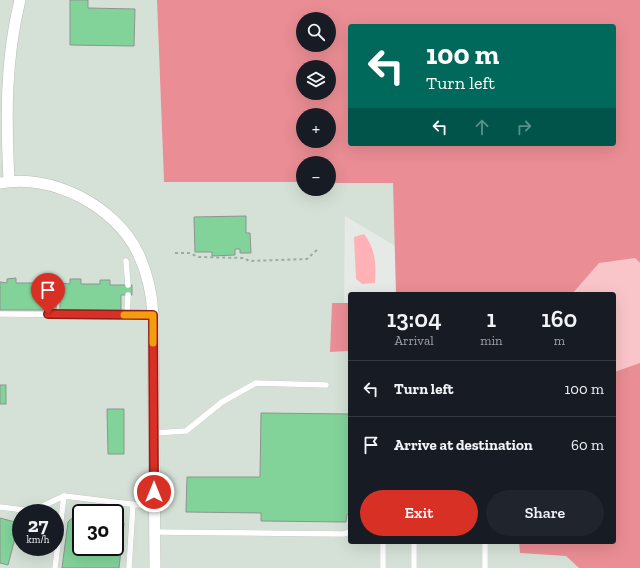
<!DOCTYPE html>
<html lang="en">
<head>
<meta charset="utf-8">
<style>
  :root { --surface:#171b24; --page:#20242c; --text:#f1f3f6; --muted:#9ea1a6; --line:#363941; --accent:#d93025 }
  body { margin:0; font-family:"Zilla Slab",serif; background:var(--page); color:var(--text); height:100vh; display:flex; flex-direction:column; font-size:15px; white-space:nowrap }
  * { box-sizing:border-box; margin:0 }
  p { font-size:13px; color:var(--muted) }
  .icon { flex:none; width:22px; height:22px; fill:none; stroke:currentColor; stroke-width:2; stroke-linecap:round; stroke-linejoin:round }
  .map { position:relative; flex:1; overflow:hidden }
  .panel { position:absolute; left:348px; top:292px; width:268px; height:252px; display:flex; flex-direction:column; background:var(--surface); border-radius:4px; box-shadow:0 4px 16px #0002 }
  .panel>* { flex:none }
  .top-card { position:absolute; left:348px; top:24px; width:268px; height:122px; border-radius:4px; box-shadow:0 4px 16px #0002; background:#00695c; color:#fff; overflow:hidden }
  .tools { position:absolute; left:296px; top:12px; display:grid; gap:8px }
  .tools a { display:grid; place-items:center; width:40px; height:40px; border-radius:50%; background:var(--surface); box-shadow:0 4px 16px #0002; font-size:20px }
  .speed { position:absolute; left:12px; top:504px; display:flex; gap:8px; font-size:20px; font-weight:700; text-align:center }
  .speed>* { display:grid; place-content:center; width:52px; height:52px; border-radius:50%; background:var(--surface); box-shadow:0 4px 16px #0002; line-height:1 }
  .speed small { font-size:10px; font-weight:400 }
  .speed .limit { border:2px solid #111; border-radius:6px; background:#fff; color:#111 }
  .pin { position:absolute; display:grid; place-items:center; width:34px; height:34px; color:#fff; margin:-41px -17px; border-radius:50% 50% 50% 0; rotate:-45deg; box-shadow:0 0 4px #0007 }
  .pin .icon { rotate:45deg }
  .me { position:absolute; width:44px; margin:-22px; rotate:0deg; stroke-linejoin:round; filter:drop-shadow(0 0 3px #0008) }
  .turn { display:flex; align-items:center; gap:14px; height:84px; padding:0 12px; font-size:18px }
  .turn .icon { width:52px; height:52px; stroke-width:2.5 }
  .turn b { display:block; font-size:28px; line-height:34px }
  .lanes { display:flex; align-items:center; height:38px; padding:0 12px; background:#0003; justify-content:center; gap:20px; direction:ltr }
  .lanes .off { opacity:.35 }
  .eta { display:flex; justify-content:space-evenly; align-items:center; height:68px; text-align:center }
  .eta b { font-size:24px; font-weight:600; line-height:28px }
  .button { display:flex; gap:8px; margin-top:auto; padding:8px 12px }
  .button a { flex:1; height:46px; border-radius:24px; background:var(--accent); color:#fff; font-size:16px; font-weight:600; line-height:46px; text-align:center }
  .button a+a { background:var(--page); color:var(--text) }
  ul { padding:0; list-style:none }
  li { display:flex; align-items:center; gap:12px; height:56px; padding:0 12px; border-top:1px solid var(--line) }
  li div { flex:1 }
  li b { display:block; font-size:15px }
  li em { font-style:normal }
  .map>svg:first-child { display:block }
  .built { fill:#d5e1d7; fill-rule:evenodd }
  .green { fill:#f9c5c8 }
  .forest { fill:#ea8d94; fill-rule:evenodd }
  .water { fill:#ffb1b6 }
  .building { fill:#82d39a; stroke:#8e938f }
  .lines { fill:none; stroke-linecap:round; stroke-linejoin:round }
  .lane-casing { stroke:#b9beba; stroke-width:6 }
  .street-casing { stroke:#b9beba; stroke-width:12 }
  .path { stroke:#a3a7a4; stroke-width:2; stroke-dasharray:3 3; stroke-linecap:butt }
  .lane { stroke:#fff; stroke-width:5.5 }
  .street { stroke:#fff; stroke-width:11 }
  .route-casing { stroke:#8d1f18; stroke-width:10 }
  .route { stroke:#d93025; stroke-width:7 }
  .slow { stroke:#f59e0b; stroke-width:7 }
</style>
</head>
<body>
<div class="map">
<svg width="640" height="568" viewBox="0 0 640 568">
  <rect width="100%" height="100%" fill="#e5eae6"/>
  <!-- built -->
  <path class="built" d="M0 0H157L164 182H303V189H329V183H393L395 246 345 216 344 303H332L330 352 350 351V542H519L520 553 566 556 579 568H0ZM21 513H55V547H21ZM81 513H115V547H81Z"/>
  <!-- green -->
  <path class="green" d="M635 258 640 263V363L614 372V294H572L599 262Z"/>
  <!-- forest -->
  <g class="forest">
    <path d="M157 0H640V263L635 258 599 263 572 294H396L393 183H329V163H303V182H164ZM303 19H329V45H303ZM350 26H614V144H350ZM303 67H329V93H303ZM303 115H329V141H303Z"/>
    <path d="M332 303H350V351L330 352Z"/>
    <path d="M640 363V568H579L566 556 520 553 519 542H614V372Z"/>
  </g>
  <!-- water -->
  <path class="water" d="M364 234C376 250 376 264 375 283L362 284 356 279 354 237Z"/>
  <!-- building -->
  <g class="building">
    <path d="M70 0H88V8L135 9 134 46 70 45Z"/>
    <path d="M246 216V233H250L251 253H240V249H235V255L212 256V252H195L194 217Z"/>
    <path d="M16 278V283H36V279L45 278V283H57L56 310H0V282L7 283V279Z"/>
    <path d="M70 279H81V284H100V280H110V285H132V295H121V311H60V283L70 284Z"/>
    <rect x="0" y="385" width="6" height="19"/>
    <path d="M107 409H124V454H108Z"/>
    <path d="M261 413 350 414V514H347L346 522 261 521V513L186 512 187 477H260Z"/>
    <path d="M73 517 81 518V547H115V522L124 523 119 568H62L68 522Z"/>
    <path d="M0 518 19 523 8 565 0 563Z"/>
  </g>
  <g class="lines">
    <defs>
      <g id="lane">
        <path d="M126 261 128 285"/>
        <path d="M0 314 153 315"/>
        <path d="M127 315 128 295"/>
        <path d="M154 433 186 431 222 402 256 383 326 385"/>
        <path d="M0 507 32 511 64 496"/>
        <path d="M155 532 343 534 350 532"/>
        <path d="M414 542V568"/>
        <path d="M55 568 64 496 155 507"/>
        <path d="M129 568 133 504"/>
        <path d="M383 568V542"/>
        <path d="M485 568V542"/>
      </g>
      <g id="street">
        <path d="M9 181C6 120 5 60 20 0"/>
        <path d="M0 183C52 173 115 206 138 253 148 274 152 293 153 315L155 568"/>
      </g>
    </defs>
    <!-- lane casing -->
    <use href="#lane" class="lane-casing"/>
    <!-- street casing -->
    <use href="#street" class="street-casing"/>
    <!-- path -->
    <path class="path" d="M175 253H189L199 257 244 258 249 261 307 259 318 249"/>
    <!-- lane -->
    <use href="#lane" class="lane"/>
    <!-- street -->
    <use href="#street" class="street"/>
  </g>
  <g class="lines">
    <defs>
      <path id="route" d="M48 314 153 315 154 492"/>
    </defs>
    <!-- route casing -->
    <use href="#route" class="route-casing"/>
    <!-- route -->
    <use href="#route" class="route"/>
    <!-- slow -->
    <path class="slow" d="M124 315H153V343"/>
  </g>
</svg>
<div class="tools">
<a><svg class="icon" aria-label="search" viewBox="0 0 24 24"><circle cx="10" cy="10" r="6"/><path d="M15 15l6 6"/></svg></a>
<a><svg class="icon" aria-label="layers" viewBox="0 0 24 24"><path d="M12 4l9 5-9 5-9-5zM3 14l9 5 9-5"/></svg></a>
<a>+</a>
<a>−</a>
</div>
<div class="speed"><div>27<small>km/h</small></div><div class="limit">30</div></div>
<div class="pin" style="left:48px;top:314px;background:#d93025"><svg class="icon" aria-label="arrive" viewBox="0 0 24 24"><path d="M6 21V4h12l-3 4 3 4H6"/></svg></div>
<svg class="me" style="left:154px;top:492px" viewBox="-20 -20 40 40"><circle r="17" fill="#d93025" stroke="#fff" stroke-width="3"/><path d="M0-11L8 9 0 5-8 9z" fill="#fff"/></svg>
<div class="top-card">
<div class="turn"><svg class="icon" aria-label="left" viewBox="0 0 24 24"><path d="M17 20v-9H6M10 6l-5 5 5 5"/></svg><div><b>100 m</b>Turn left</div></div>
<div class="lanes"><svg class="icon" aria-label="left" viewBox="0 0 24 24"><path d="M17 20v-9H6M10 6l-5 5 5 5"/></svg><svg class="icon off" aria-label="ahead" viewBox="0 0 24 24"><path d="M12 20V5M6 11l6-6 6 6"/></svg><svg class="icon off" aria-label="right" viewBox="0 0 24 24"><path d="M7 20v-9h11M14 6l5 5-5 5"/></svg></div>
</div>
<section class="panel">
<div class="eta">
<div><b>13:04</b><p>Arrival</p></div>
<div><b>1</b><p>min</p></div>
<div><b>160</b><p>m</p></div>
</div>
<ul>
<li><svg class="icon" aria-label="left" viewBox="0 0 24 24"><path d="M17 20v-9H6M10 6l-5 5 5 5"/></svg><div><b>Turn left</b></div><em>100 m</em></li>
<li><svg class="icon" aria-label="arrive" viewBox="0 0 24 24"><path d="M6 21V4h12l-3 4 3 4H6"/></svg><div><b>Arrive at destination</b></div><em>60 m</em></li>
</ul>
<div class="button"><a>Exit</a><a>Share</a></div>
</section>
</div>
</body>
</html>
